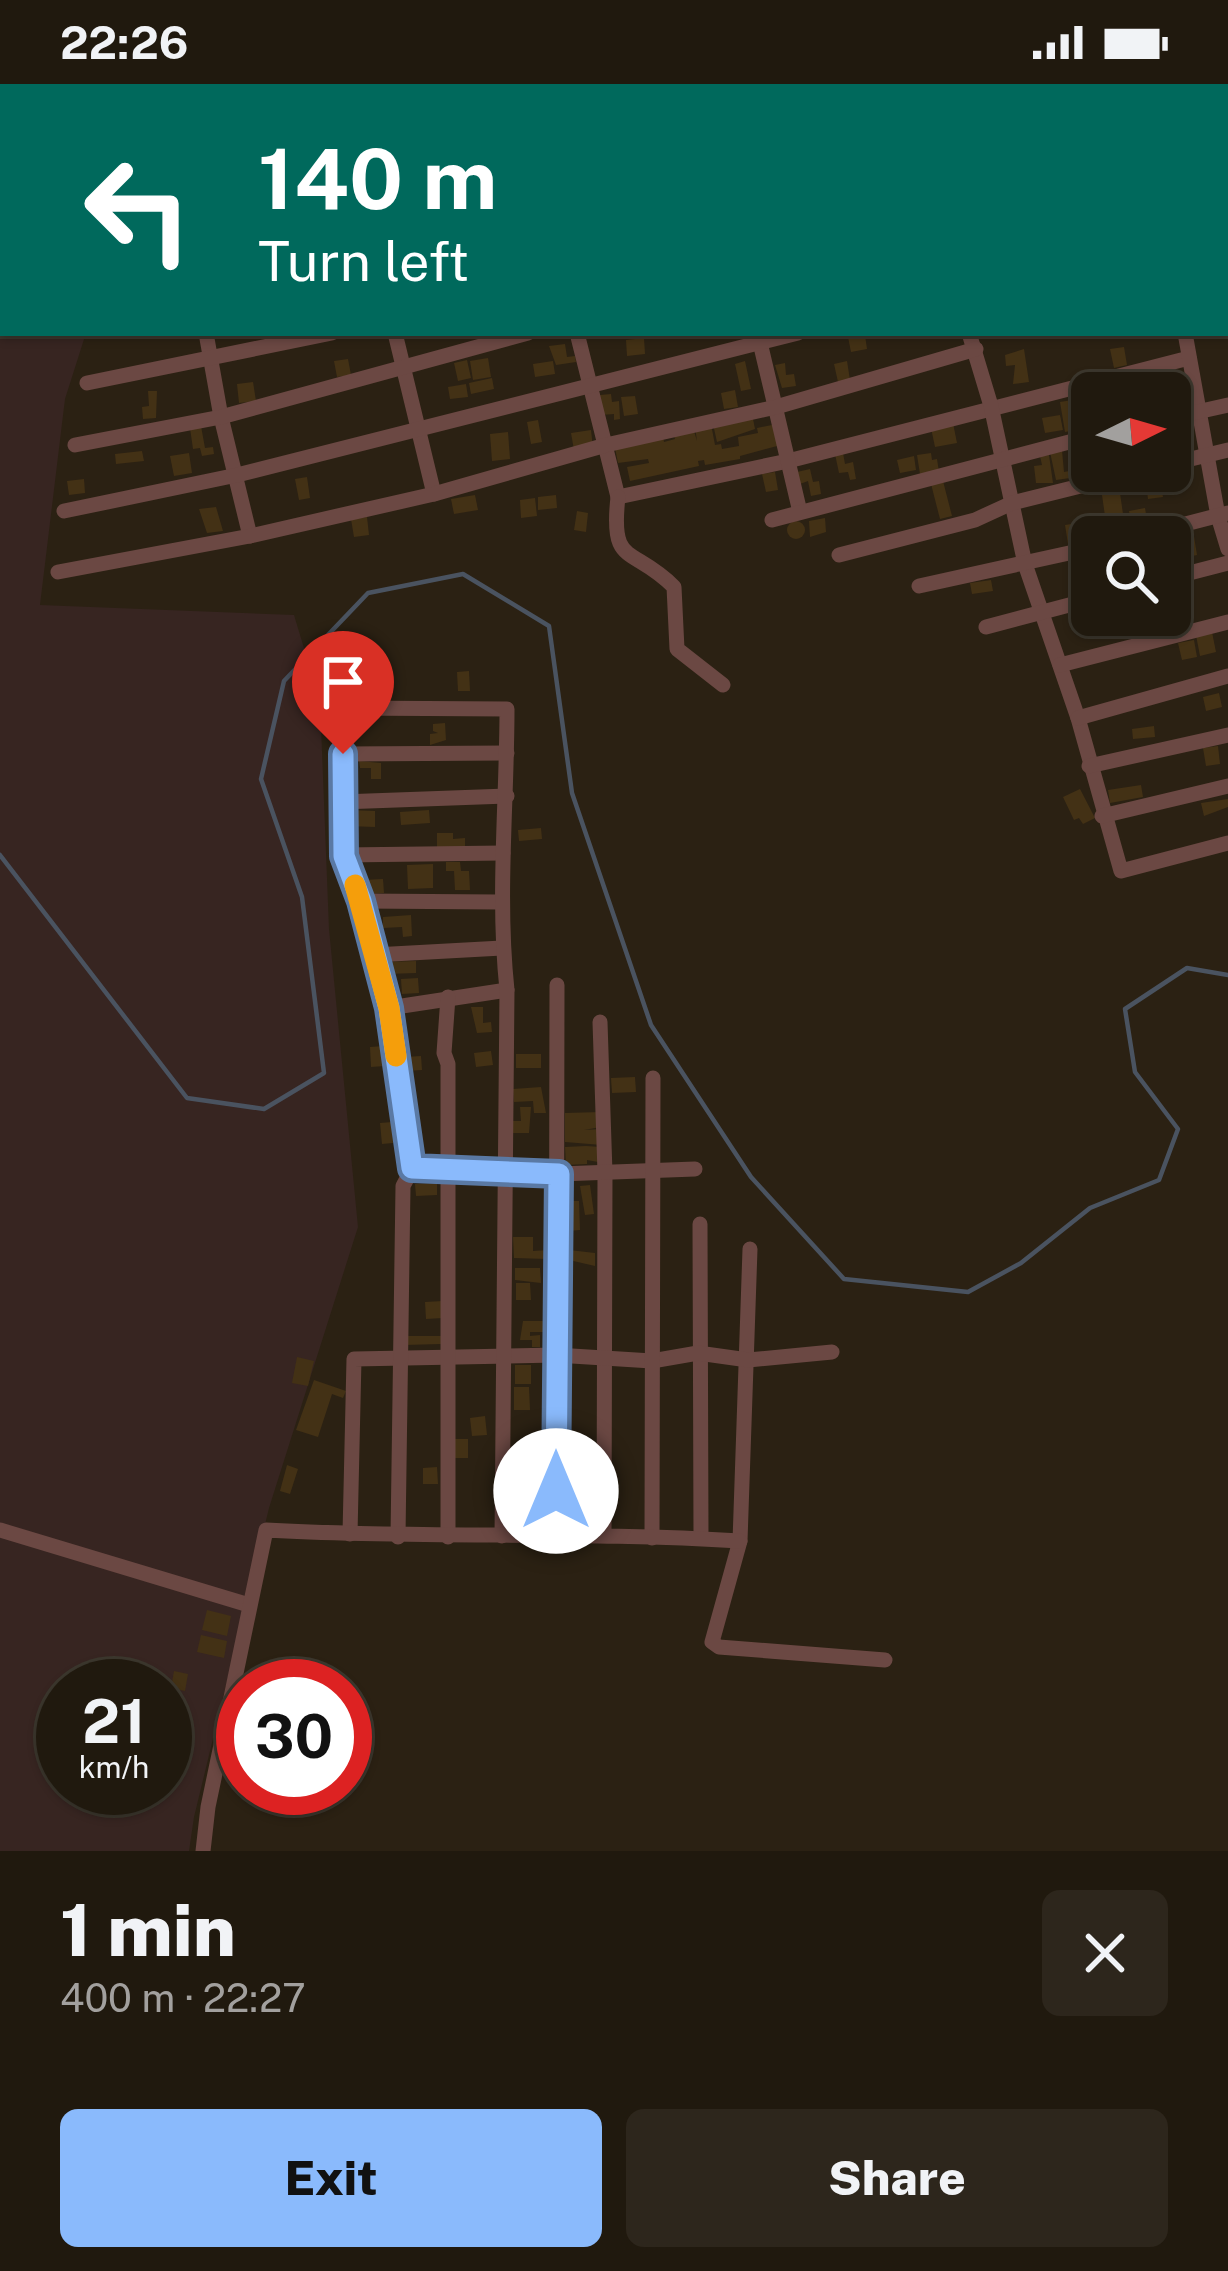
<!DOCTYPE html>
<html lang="en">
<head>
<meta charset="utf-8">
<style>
  :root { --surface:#20190e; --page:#2d261c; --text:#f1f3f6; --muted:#a2a09e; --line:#3d382e; --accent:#8abafc }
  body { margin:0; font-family:"Public Sans",sans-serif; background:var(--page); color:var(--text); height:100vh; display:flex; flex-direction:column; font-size:45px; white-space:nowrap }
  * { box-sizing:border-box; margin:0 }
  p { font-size:39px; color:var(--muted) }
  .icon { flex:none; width:66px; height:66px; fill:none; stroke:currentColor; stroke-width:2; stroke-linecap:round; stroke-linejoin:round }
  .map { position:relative; height:1767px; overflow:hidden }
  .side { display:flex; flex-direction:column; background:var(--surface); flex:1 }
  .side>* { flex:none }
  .banner { position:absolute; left:0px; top:0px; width:1230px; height:252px; box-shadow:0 3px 9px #0004,0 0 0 3px var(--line); background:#00695c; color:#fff; overflow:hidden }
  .needle { width:78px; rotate:85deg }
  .controls { position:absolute; left:1071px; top:288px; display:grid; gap:24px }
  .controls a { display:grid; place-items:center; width:120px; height:120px; border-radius:18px; background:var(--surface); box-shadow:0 3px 9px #0004,0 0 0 3px var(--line); font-size:60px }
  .speed { position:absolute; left:36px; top:1575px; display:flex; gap:24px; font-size:60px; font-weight:700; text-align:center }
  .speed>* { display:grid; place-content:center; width:156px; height:156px; border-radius:50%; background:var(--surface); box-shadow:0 3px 9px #0004,0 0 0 3px var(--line); line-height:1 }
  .speed small { font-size:30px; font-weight:400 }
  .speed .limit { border:18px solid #d22; background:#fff; color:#111 }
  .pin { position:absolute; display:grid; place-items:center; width:102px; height:102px; color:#fff; margin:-123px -51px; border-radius:50% 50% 50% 0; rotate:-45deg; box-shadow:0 0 12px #0007 }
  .pin .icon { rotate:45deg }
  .me { position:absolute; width:132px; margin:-66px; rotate:0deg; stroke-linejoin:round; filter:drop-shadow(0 0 9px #0008) }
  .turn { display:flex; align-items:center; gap:42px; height:252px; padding:0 60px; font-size:54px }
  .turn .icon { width:156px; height:156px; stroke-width:2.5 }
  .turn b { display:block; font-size:84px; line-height:102px }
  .round { display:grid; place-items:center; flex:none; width:126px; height:126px; border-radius:18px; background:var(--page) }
  .summary { display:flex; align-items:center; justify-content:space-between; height:204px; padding:0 60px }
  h1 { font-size:72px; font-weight:800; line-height:90px }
  .button { display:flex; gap:24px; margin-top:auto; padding:24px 60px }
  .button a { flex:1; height:138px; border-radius:18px; background:var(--accent); color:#111; font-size:48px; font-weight:800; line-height:138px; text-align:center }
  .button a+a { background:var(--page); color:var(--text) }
  .status { display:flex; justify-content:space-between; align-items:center; height:84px; padding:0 60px; background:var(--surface); direction:ltr }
  .status svg { height:33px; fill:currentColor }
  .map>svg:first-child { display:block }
  .industrial { fill:#372521; fill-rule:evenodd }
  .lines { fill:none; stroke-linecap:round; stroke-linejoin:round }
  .stream { stroke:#4a5360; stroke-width:4.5 }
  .building { fill:#433115 }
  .minor { stroke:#6b4843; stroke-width:15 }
  .route-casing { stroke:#5a79a4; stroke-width:30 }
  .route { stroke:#8abafc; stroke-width:21 }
  .slow { stroke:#f59e0b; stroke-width:21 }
</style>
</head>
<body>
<div class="status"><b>22:26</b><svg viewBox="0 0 49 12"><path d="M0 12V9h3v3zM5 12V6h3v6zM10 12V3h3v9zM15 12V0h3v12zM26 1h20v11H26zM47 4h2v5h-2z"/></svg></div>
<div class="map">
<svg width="1228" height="1767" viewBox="0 0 1228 1767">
  <rect width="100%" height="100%" fill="#2b2113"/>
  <!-- industrial -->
  <path class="industrial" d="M0 0H890L3 3V249H86L65 315 40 521 294 531 320 617 329 845 358 1143 269 1424 194 1733 189 1767H0ZM63 1602H165V1704H63Z"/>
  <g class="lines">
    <!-- stream -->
    <path class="stream" d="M0 771 187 1014 264 1025 324 989 302 813 261 695 284 597 368 509 463 490 549 542 572 709 651 941 751 1093 844 1195 968 1208 1021 1179 1090 1124 1159 1096 1178 1045 1135 988 1125 925 1187 884 1228 891"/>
  </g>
  <!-- building -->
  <g class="building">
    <path d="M865 251 867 265 851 268 848 253Z"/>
    <path d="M644 254 645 270 627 272 626 256Z"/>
    <path d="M565 260 567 273 575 272 576 278 556 281 549 262Z"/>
    <path d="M1124 263 1127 281 1114 284 1110 265Z"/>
    <path d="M1024 265 1029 298 1013 300 1015 281 1006 282 1005 271Z"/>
    <path d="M488 274 491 293 473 296 470 277Z"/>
    <path d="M348 275 351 291 337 293 334 277Z"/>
    <path d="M467 276 471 294 458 297 454 279Z"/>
    <path d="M553 277 555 290 535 293 533 280Z"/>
    <path d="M745 277 751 305 741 307 735 280Z"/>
    <path d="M847 277 850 296 838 298 834 280Z"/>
    <path d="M785 279 786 291 794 290 796 302 782 304 775 281Z"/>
    <path d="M492 294 494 305 471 310 469 299Z"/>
    <path d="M253 298 256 317 239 319 237 300Z"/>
    <path d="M466 300 468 313 450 315 448 303Z"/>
    <path d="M735 306 738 323 724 325 721 309Z"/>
    <path d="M148 307H157L156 334 143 335 142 323 149 322Z"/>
    <path d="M611 310 612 318 619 317 620 335 614 336V330L601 331 600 311Z"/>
    <path d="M635 312 638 330 624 332 621 313Z"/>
    <path d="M1072 316 1083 345 1065 348 1060 318Z"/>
    <path d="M752 330 755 345 717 358 713 340Z"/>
    <path d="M1060 331 1063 346 1045 349 1042 334Z"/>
    <path d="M538 336 542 358 531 360 527 338Z"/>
    <path d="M953 339 957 359 935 363 931 344Z"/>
    <path d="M711 340 715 361 721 360 722 365 739 362 738 353 758 349 757 344 777 340 781 361 740 372V375L705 381 704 376 698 377 699 382 630 397 627 383 649 379 648 375 618 379 615 364 663 352 664 358 675 355 673 348 693 344 697 357 695 343Z"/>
    <path d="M201 342 205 364 213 363 214 370 202 372 200 364 193 365 190 344Z"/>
    <path d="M591 346 593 364 574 366 571 349Z"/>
    <path d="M508 348 510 375 492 377 490 350Z"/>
    <path d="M1062 366 1064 388 1069 387 1070 394 1056 396 1050 368Z"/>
    <path d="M142 367 144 377 116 380 115 370Z"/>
    <path d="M189 369 192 389 174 392 170 372Z"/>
    <path d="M843 369 845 380 853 378 856 395 850 396 848 388 839 389 835 370Z"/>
    <path d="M931 369 932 376 937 375 939 388 920 390 917 371Z"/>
    <path d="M1049 371 1053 399H1036L1034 382 1042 381 1040 372Z"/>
    <path d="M914 372 916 386 900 389 897 376Z"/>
    <path d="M810 385 813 398 819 397 821 410 811 412 808 397 800 400 797 388Z"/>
    <path d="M775 388 778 406 766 408 762 390Z"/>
    <path d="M307 393 310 414 299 416 295 395Z"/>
    <path d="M84 395 85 409 69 411 67 397Z"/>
    <path d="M943 397 952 432 940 435 931 400Z"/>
    <path d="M1160 397 1163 413 1148 415 1146 399Z"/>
    <path d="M1120 409 1123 430 1105 432 1102 411Z"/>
    <path d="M475 411 478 426 454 430 451 415Z"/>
    <path d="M556 411 557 424 538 426V413Z"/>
    <path d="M535 414 537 432 521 434 520 416Z"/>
    <path d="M216 423 223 447 207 449 199 425Z"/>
    <path d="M1145 424 1148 442 1132 445 1129 427Z"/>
    <path d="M577 427 588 429 586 448 574 446Z"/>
    <path d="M1125 432 1127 445 1109 448 1107 434Z"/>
    <path d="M367 433 369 451 354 453 351 435Z"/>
    <path d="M825 434 826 448 810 453 809 437Z"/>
    <circle cx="796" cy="446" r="9"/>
    <path d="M1078 439 1080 458 1068 460 1065 441Z"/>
    <path d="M1193 446 1197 471 1188 473 1189 480 1179 482 1173 450Z"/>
    <path d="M991 496 993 507 972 510 970 499Z"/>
    <path d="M1212 548 1216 568 1200 572 1196 551Z"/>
    <path d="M1194 556 1197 573 1182 576 1178 559Z"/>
    <path d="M469 587 470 607H458L457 588Z"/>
    <path d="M1219 609 1222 623 1206 627 1203 613Z"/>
    <path d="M445 639 446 656 430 661V650L438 649 433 647V640Z"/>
    <path d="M1154 642 1155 653 1133 655 1132 645Z"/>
    <path d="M1218 662 1220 680 1206 682 1203 664Z"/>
    <path d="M359 677 381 679V695H371V684H360Z"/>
    <path d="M1141 701 1143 713 1110 719 1108 706Z"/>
    <path d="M1080 705 1095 734 1083 740 1079 734 1074 736 1063 713Z"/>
    <path d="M1228 715V723L1204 732 1201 719Z"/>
    <path d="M348 726 375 727V743L347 742Z"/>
    <path d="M429 726 430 739 401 741 400 728Z"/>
    <path d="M541 744 542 755 519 757 518 746Z"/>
    <path d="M437 749H453V755L465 754V763L437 764Z"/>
    <path d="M446 778H460L461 787H469L470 806H455L454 787H446Z"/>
    <path d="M433 780V804L408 805 407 781Z"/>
    <path d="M383 795 384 809 364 810 363 796Z"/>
    <path d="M411 831 412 852 403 853 402 843 383 844V833Z"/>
    <path d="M416 877V889L387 890V878Z"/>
    <path d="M418 894 419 909 402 910 401 895Z"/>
    <path d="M471 923H483V939L491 938 492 948 477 949Z"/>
    <path d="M384 962 385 982 371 983 370 963Z"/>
    <path d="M491 967 493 981 476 983 474 969Z"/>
    <rect x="516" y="970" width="25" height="14"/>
    <path d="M421 972 422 986 406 987 405 973Z"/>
    <path d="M635 993 636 1008 612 1009 611 994Z"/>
    <path d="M541 1003 546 1029H534L533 1017 514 1018 513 1005Z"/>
    <path d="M520 1023H531L529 1049H513V1037H521Z"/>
    <path d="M601 1028V1043L584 1046 601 1045 602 1061 565 1058V1029Z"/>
    <path d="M392 1038 393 1059 382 1060 380 1039Z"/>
    <path d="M586 1062 601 1063 598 1078 587 1076V1080L566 1081 565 1063Z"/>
    <path d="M437 1099V1111L416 1112 415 1100Z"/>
    <path d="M590 1101 594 1130 585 1131 580 1102Z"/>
    <path d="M562 1117H579L580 1146 567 1147Z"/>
    <path d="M513 1153H533V1167L548 1166V1175L514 1174Z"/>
    <path d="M569 1166 595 1169V1182L569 1176Z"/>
    <path d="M515 1184H540L541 1199 515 1196Z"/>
    <path d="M516 1199H530L531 1216H516Z"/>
    <path d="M443 1217V1234L426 1235 425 1218Z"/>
    <path d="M523 1237H548L549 1248H530V1252L540 1251V1263H532V1256H520Z"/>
    <path d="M404 1252H441V1260L404 1261Z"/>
    <path d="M297 1273 314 1277 308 1302 292 1299Z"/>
    <rect x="515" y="1281" width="16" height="19"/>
    <path d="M314 1296 346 1307 343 1314 332 1310 318 1353 296 1346Z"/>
    <path d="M514 1303H529L530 1326H514Z"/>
    <path d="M485 1332 487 1351 472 1352 470 1334Z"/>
    <rect x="452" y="1355" width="16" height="19"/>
    <path d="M517 1365 548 1367V1378L516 1376Z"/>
    <path d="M287 1381 298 1385 290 1410 280 1407Z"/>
    <rect x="515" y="1382" width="18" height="15"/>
    <path d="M437 1383 438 1400H423V1384Z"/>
    <path d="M594 1403 595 1418 580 1420 579 1405Z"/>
    <path d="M510 1433H531V1448H509Z"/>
    <path d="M207 1526 231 1532 227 1552 202 1546Z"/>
    <path d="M201 1551 227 1557 224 1574 197 1568Z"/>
    <path d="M122 1573 136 1577 131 1595 117 1592Z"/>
    <path d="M174 1587 188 1590 185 1607 171 1604Z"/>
  </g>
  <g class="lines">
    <!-- minor -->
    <g class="minor">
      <path d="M98 0 102 3"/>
      <path d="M912 3V0"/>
      <path d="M206 249 221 333 250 452"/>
      <path d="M395 249 434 410"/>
      <path d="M577 249 618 413 788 377 1189 274"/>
      <path d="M969 249 991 322 1025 480 1078 634 1121 787 1228 759"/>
      <path d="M1185 249 1218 432 1228 465"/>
      <path d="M758 250 800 428"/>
      <path d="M87 299 332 249"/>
      <path d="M1170 334 1228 321"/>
      <path d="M75 361 221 333 528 249"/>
      <path d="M1170 380 1228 366"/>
      <path d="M618 413C610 484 632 461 674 503L677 565 723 601"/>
      <path d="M64 427 237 391 798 249"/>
      <path d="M772 436 1092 352"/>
      <path d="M1135 453 1228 429"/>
      <path d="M839 471 975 436 1012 419 1141 387"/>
      <path d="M58 488 250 452 434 410 606 361 776 323 976 265"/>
      <path d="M1170 494 1228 479"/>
      <path d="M919 502 1092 464"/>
      <path d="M986 543 1092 515"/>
      <path d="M1060 581 1228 538"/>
      <path d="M1078 634 1228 592"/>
      <path d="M343 670 507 669"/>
      <path d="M1089 682 1228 651"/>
      <path d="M341 718 507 712"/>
      <path d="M1102 732 1228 702"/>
      <path d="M343 771 503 769"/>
      <path d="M361 817 499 818"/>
      <path d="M374 871 502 864"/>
      <path d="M389 924 507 906"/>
      <path d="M600 938 605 1089 604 1451"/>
      <path d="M412 1085 559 1090 695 1085"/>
      <path d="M700 1140 701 1454"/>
      <path d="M750 1165 740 1457 712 1558 719 1563 885 1576"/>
      <path d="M0 1446 249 1521"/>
      <path d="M350 1450 354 1275 556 1271 652 1277 698 1269 748 1276 832 1268"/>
      <path d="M556 1452 557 901"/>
      <path d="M398 1453 403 1102 412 1085 389 924 361 817 343 771 345 624 507 625C507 719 497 812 507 906L502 1452"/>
      <path d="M448 1453V980L444 969 448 913"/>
      <path d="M652 1454 653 994"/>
      <path d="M203 1767 208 1723 266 1446C424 1455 582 1447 740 1457"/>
    </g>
  </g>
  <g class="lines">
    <defs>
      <path id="route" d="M343 670 344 772 361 817 389 924 412 1084 559 1090 556 1407"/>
    </defs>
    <!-- route casing -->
    <use href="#route" class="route-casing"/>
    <!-- route -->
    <use href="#route" class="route"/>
    <!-- slow -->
    <path class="slow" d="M355 801 389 924 396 972"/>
  </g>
</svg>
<div class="controls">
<a><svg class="needle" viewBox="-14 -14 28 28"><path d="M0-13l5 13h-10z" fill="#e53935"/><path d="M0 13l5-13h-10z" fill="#a2a09e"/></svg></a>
<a><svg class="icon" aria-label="search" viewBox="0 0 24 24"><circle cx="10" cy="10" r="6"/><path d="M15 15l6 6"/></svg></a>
</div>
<div class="speed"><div>21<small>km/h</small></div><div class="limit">30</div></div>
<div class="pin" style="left:343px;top:670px;background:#d93025"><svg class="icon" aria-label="arrive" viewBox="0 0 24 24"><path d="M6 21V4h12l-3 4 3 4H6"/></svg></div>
<svg class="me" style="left:556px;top:1407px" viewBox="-20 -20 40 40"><circle r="19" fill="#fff"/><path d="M0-13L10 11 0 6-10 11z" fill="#8abafc"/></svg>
<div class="banner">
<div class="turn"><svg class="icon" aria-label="left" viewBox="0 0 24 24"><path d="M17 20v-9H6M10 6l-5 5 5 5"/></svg><div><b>140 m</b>Turn left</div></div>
</div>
</div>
<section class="side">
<div class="summary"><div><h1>1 min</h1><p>400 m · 22:27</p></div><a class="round"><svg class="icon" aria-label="close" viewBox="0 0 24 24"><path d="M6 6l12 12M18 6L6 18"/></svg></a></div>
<div class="button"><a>Exit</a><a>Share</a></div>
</section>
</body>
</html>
